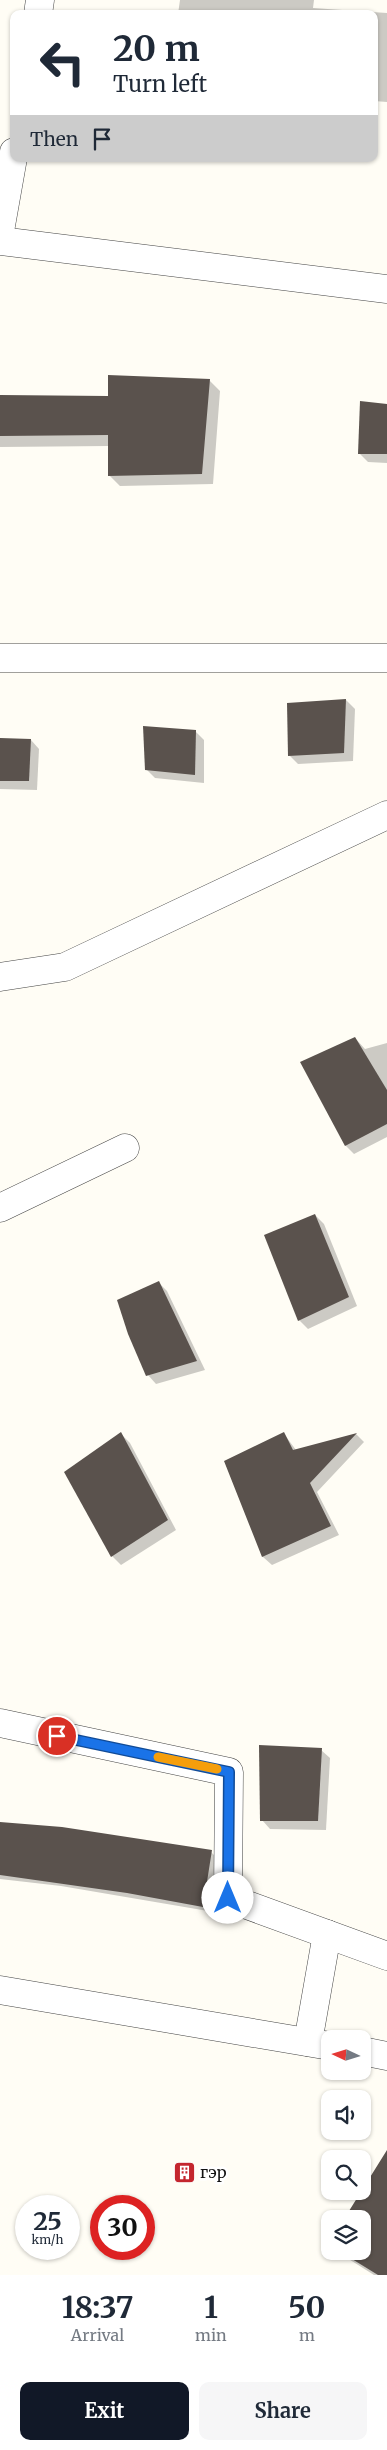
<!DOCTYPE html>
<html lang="en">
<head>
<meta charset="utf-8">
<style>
  :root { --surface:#fff; --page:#f6f6f7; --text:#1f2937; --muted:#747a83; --accent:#111827 }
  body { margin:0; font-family:Merriweather,serif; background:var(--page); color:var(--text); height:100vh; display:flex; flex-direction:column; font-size:19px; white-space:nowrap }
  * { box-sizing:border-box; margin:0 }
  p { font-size:16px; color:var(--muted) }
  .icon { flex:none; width:28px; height:28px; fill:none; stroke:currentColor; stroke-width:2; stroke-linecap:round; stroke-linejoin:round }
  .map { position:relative; height:2275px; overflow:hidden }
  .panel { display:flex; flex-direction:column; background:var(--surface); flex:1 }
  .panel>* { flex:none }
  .hud { position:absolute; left:10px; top:10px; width:368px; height:152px; border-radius:10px; box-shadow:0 1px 4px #0004; background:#fff; color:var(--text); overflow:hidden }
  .needle { width:32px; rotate:274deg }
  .buttons { position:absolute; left:321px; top:2030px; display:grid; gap:10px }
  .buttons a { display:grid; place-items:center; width:50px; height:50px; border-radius:10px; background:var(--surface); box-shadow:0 1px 4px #0004; font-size:25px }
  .speed { position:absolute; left:15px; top:2195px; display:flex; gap:10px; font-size:25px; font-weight:700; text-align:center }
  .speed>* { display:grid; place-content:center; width:65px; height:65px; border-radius:50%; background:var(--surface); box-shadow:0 1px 4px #0004; line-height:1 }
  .speed small { font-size:12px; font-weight:400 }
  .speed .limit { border:8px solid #d22; background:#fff; color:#111 }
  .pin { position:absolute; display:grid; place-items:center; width:42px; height:42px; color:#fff; margin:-21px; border:2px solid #fff; border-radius:50%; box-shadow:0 1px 5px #0007 }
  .me { position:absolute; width:55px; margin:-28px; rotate:0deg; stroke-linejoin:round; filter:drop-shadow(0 0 4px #0008) }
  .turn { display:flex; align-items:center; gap:18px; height:105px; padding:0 20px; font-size:22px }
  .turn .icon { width:65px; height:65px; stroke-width:2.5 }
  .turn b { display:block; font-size:35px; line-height:42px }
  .then { display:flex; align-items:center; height:48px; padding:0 20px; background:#0003; gap:10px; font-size:19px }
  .eta { display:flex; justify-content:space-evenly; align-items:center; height:85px; text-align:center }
  .eta b { font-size:30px; font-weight:700; line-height:35px }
  .button { display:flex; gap:10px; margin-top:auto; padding:10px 20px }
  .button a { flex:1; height:58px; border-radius:10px; background:var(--accent); color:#fff; font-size:20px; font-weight:700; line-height:58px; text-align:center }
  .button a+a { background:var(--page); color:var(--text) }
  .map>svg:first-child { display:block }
  .shadow { fill:#0003 }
  .building { fill:#5a524d }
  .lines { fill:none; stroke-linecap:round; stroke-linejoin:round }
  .minor-casing { stroke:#444; stroke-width:29 }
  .tertiary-casing { stroke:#444; stroke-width:29 }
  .minor { stroke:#fff; stroke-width:28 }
  .tertiary { stroke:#fff; stroke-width:28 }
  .route-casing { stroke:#114b97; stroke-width:12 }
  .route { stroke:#1a73e8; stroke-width:9 }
  .slow { stroke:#f59e0b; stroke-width:9 }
  .labels { text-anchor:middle; stroke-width:5; stroke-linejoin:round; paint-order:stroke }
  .poi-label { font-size:16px; fill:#111; stroke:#fff; text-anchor:start }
</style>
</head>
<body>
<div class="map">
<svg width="387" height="2275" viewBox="0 0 387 2275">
  <rect width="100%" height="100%" fill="#fffdf5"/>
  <!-- shadow -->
  <g class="shadow">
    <path d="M180 0H314L313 8 387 13V102L374 101V14H178Z"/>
    <path d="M209 380 220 391 213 484 120 486 109 475V446L0 447V396L109 397Z"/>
    <path d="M387 405V463L368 462 359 453Z"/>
    <path d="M346 700 355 709 353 761 298 764 289 755Z"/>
    <path d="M195 731 204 740V783L155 778 146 769Z"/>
    <path d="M0 739 31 740 39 749 37 790 0 789Z"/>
    <path d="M355 1038 365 1049 387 1043V1137L354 1154 346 1146Z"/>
    <path d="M315 1215 324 1224 357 1306 308 1329 299 1320Z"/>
    <path d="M158 1282 167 1291 205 1370 156 1384 148 1375Z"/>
    <path d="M121 1434 130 1443 176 1530 121 1565 112 1556Z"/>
    <path d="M284 1434 296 1450 356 1434 364 1442 317 1492 339 1535 272 1565 263 1557 225 1462Z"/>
    <path d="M321 1750 330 1758 326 1830 270 1829 262 1820Z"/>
    <path d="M0 1827 211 1852 216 1857 208 1911 61 1886 0 1879Z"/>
    <path d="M387 2153V2275H374L336 2251H362Z"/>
  </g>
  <!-- building -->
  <g class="building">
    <path d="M108 375 210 379 202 474 108 476V435L0 436V395L108 396Z"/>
    <path d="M360 401 387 404V454H358Z"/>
    <path d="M346 699 344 753 288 756 287 703Z"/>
    <path d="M143 726 196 730 195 775 145 770Z"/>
    <path d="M0 738 31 739 29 781H0Z"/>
    <path d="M355 1037 387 1090V1124L345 1146 300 1062Z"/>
    <path d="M315 1214 349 1297 298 1321 264 1235Z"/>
    <path d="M159 1281 197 1361 146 1376 128 1334 117 1300Z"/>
    <path d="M121 1432 168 1520 111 1557 64 1472Z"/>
    <path d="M284 1432 293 1450 357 1433 310 1483 331 1526 262 1557 224 1461Z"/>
    <path d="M259 1745 322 1748 318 1821H260Z"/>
    <path d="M0 1822 62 1827 212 1850 203 1907 127 1893 0 1875Z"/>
    <path d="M387 2150V2275H378L339 2251H362V2219H344Z"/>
  </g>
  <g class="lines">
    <defs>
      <g id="minor">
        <path d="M38 14 40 0"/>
        <path d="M0 231 14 152"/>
        <path d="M0 241 387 289"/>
        <path d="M0 658H387"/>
        <path d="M0 977 65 967 387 815"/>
        <path d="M0 1208 125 1148"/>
        <path d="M0 1723 229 1772 228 1898 387 1956"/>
        <path d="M308 2042 327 1934"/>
      </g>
      <g id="tertiary">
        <path d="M0 1990 330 2046"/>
        <path d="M362 2051 387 2056"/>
      </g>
    </defs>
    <!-- minor casing -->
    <use href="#minor" class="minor-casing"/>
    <!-- tertiary casing -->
    <use href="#tertiary" class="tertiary-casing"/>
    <!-- minor -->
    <use href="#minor" class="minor"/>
    <!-- tertiary -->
    <use href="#tertiary" class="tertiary"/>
  </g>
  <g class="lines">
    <defs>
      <path id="route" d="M57 1736 229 1772 228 1898"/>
    </defs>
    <!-- route casing -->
    <use href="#route" class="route-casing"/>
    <!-- route -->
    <use href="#route" class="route"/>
    <!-- slow -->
    <path class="slow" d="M158 1757 217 1769"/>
  </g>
  <!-- icons -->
  <defs>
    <symbol id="building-square" viewBox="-11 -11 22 22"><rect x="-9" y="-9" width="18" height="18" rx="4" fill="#c4262e" stroke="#fff"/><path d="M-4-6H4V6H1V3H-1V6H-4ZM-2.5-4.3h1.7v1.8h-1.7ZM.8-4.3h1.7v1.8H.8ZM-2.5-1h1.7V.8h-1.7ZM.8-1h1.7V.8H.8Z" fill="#fff"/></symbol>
  </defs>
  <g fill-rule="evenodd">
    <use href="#building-square" x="172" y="2160" width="25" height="25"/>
  </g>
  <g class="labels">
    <!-- poi labels -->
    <g class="poi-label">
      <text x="200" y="2178">гэр</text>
    </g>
  </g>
</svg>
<div class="buttons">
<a><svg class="needle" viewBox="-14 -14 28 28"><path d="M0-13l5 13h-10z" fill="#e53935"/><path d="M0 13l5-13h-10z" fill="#747a83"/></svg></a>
<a><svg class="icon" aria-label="sound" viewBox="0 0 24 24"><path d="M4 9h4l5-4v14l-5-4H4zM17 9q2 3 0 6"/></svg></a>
<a><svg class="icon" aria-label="search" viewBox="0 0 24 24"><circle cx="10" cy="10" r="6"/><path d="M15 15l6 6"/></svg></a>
<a><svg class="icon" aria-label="layers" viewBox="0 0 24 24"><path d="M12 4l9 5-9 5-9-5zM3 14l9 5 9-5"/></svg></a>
</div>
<div class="speed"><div>25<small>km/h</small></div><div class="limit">30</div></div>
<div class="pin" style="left:57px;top:1736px;background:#d93025"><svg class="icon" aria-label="arrive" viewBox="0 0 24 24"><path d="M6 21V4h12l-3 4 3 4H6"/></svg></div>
<svg class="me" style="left:228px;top:1898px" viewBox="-20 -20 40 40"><circle r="19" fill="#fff"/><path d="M0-13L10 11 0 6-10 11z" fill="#1a73e8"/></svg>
<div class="hud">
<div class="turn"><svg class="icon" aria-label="left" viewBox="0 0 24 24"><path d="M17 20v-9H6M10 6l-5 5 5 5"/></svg><div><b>20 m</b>Turn left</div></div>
<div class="then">Then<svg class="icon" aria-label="arrive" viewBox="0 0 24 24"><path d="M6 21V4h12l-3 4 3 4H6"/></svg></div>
</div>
</div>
<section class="panel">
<div class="eta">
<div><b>18:37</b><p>Arrival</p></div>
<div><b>1</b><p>min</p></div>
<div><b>50</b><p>m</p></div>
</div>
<div class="button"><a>Exit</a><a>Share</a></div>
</section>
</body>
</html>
